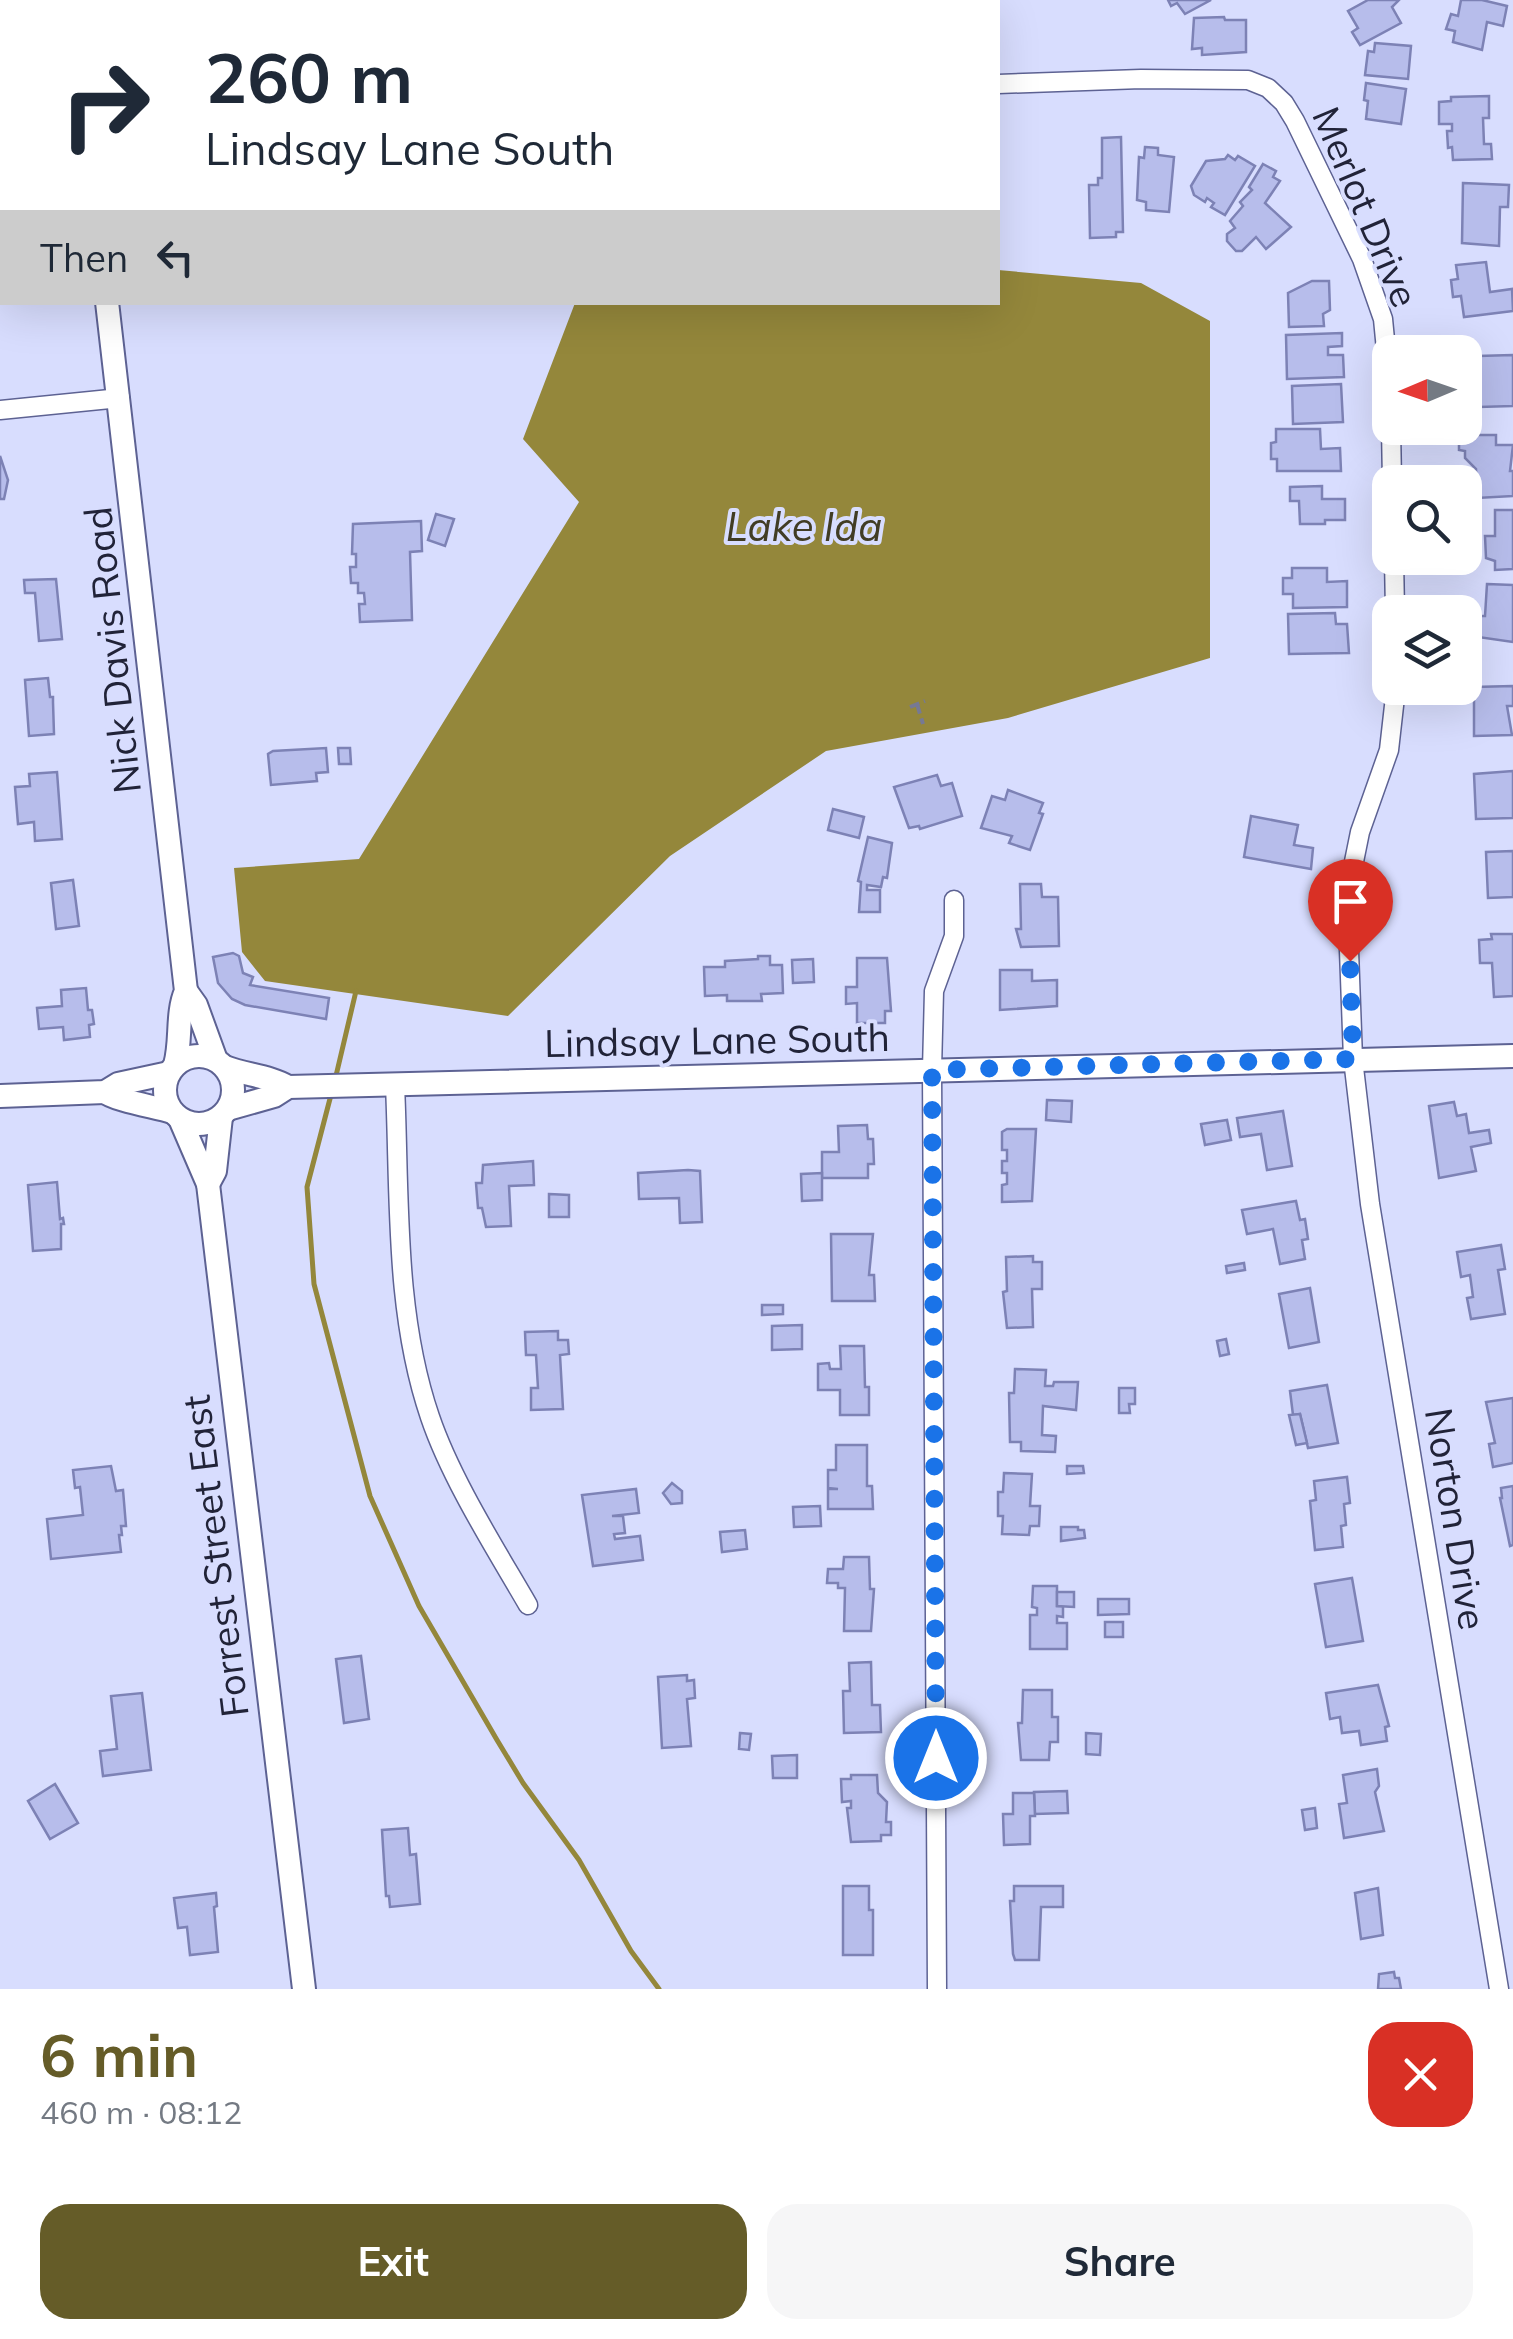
<!DOCTYPE html>
<html lang="en">
<head>
<meta charset="utf-8">
<style>
  :root { --surface:#fff; --page:#f6f6f7; --text:#1f2937; --muted:#747a83; --accent:#655c28 }
  body { margin:0; font-family:Mulish,sans-serif; background:var(--page); color:var(--text); height:100vh; display:flex; flex-direction:column; font-size:38px; white-space:nowrap }
  * { box-sizing:border-box; margin:0 }
  p { font-size:32px; color:var(--muted) }
  .icon { flex:none; width:55px; height:55px; fill:none; stroke:currentColor; stroke-width:2; stroke-linecap:round; stroke-linejoin:round }
  .map { position:relative; height:1989px; overflow:hidden }
  .side { display:flex; flex-direction:column; background:var(--surface); flex:1 }
  .side>* { flex:none }
  .banner { position:absolute; left:0px; top:0px; width:1000px; height:305px; box-shadow:0 10px 40px #0002; background:#fff; color:var(--text); overflow:hidden }
  .needle { width:65px; rotate:268deg }
  .tools { position:absolute; left:1372px; top:335px; display:grid; gap:20px }
  .tools a { display:grid; place-items:center; width:110px; height:110px; border-radius:20px; background:var(--surface); box-shadow:0 10px 40px #0002; font-size:50px }
  .pin { position:absolute; display:grid; place-items:center; width:85px; height:85px; color:#fff; margin:-102px -42px; border-radius:50% 50% 50% 0; rotate:-45deg; box-shadow:0 0 10px #0007 }
  .pin .icon { rotate:45deg }
  .me { position:absolute; width:110px; margin:-55px; rotate:0deg; stroke-linejoin:round; filter:drop-shadow(0 0 8px #0008) }
  .turn { display:flex; align-items:center; gap:35px; height:210px; padding:0 40px; font-size:45px }
  .turn .icon { width:130px; height:130px; stroke-width:2.5 }
  .turn b { display:block; font-size:70px; line-height:85px }
  .then { display:flex; align-items:center; height:95px; padding:0 40px; background:#0003; gap:20px; font-size:38px }
  .round { display:grid; place-items:center; flex:none; width:105px; height:105px; border-radius:30px; background:var(--page) }
  .overview { display:flex; align-items:center; justify-content:space-between; height:170px; padding:0 40px }
  h1 { font-size:60px; font-weight:700; line-height:75px; color:var(--accent) }
  .primary-button { display:flex; gap:20px; margin-top:auto; padding:20px 40px }
  .primary-button a { flex:1; height:115px; border-radius:30px; background:var(--accent); color:#fff; font-size:40px; font-weight:700; line-height:115px; text-align:center }
  .primary-button a+a { background:var(--page); color:var(--text) }
  .map>svg:first-child { display:block }
  .water { fill:#94873b }
  .lines { fill:none; stroke-linecap:round; stroke-linejoin:round }
  .stream { stroke:#94873b; stroke-width:5 }
  .building { fill:#b7bdeb; stroke:#7d82b5; stroke-width:2.5 }
  .minor-casing { stroke:#5d6293; stroke-width:21 }
  .tertiary-casing { stroke:#5d6293; stroke-width:26 }
  .path { stroke:#767994; stroke-width:4; stroke-dasharray:10 5; stroke-linecap:butt }
  .minor { stroke:#fff; stroke-width:18 }
  .tertiary { stroke:#fff; stroke-width:22 }
  .route { stroke:#1a73e8; stroke-width:18; stroke-dasharray:0 32.4 }
  .labels { text-anchor:middle; stroke-width:8; stroke-linejoin:round; paint-order:stroke }
  .street-label { font-size:38px; fill:#212338; stroke:#d8ddfe }
  .water-label { font-size:40px; font-style:italic; fill:#413c24; stroke:#d8ddfe }
</style>
</head>
<body>
<div class="map">
<svg width="1513" height="1989" viewBox="0 0 1513 1989">
  <rect width="100%" height="100%" fill="#d8ddfe"/>
  <!-- water -->
  <path class="water" d="M998 270 1141 283 1210 321V658L1008 718 826 751 670 856 508 1016 265 981 242 952 234 868 359 859 579 502 523 439 575 303 998 302Z"/>
  <g class="lines">
    <!-- stream -->
    <g class="stream">
      <path d="M335 1080 356 991"/>
      <path d="M332 1091 307 1187 314 1284 370 1496 419 1606 497 1740 523 1783 579 1860 631 1951 659 1989"/>
    </g>
  </g>
  <!-- building -->
  <g class="building">
    <rect x="323" y="0" width="52" height="2"/>
    <rect x="662" y="0" width="43" height="2"/>
    <path d="M781 0H823L824 2H782Z"/>
    <path d="M1168 0H1211L1185 14 1177 3 1171 6Z"/>
    <path d="M1368 0H1399L1392 7 1401 23 1360 45 1352 32 1358 28 1348 11Z"/>
    <path d="M1461 0H1482L1507 6 1503 26 1487 22 1482 50 1453 42 1455 31 1446 29 1451 14 1458 16Z"/>
    <path d="M1224 17 1225 20H1246V52L1202 55V48L1192 49 1194 18Z"/>
    <path d="M1375 43 1411 46 1408 79 1365 75 1368 51 1374 52Z"/>
    <path d="M1366 83 1406 89 1401 124 1366 119 1368 101 1364 100Z"/>
    <path d="M1489 96V118H1483L1484 144H1491L1492 159 1453 160 1452 147 1448 148 1447 131H1452V124H1439V102L1451 101V97Z"/>
    <path d="M1121 137 1123 232H1116V237L1090 238 1089 185H1098V178H1102V138Z"/>
    <path d="M1145 147 1158 148V155L1174 157 1169 212 1146 210V202L1137 200 1139 157 1144 158Z"/>
    <path d="M1228 155 1235 160 1238 156 1255 166 1225 215 1211 207 1214 203 1207 198 1205 202 1194 195 1191 186 1206 161 1225 159Z"/>
    <path d="M1263 164 1276 171 1273 177 1280 181 1265 203 1291 227 1266 249 1256 237 1242 251H1236L1227 241V234L1235 228 1230 221 1243 206 1240 202 1252 190 1249 187Z"/>
    <path d="M1463 183 1509 185 1508 207H1500L1499 246 1462 243Z"/>
    <path d="M1486 262 1490 292 1512 289 1513 311 1464 317 1461 296 1453 297 1451 280 1458 279 1456 265Z"/>
    <path d="M1312 281H1329L1330 310 1323 314 1324 326 1289 327 1288 293Z"/>
    <path d="M1342 333V346L1328 347V355H1343L1344 377 1287 379 1286 335Z"/>
    <path d="M1513 355V406L1479 407V390H1465V371H1478V356Z"/>
    <path d="M1341 384 1343 422 1293 424 1292 386Z"/>
    <path d="M1276 429H1320L1321 449 1340 448 1341 471H1277V459H1271V443L1276 442Z"/>
    <path d="M1459 435H1496V445H1513L1510 471H1513V496L1477 498 1476 469 1465 458V451L1459 450Z"/>
    <path d="M0 456 8 480 4 499H0Z"/>
    <path d="M1322 486V499H1345V520H1325V524H1300L1299 501H1290V487Z"/>
    <path d="M1495 510H1513V569L1495 570V561L1486 558 1485 536H1495Z"/>
    <path d="M436 514 454 519 445 546 428 540Z"/>
    <path d="M421 521 422 551 410 552 412 620 360 622 359 604H365L364 593H358V583H351L350 567H356V554H352L353 524Z"/>
    <path d="M1292 568H1327V582L1347 581V607L1293 608V594H1283V578H1292Z"/>
    <path d="M56 579 62 639 39 641 35 593H25L24 580Z"/>
    <path d="M1487 584 1513 585V642L1478 637 1480 616H1485Z"/>
    <path d="M1335 613 1336 624H1347L1349 653 1289 654 1288 614Z"/>
    <path d="M1465 613H1471L1469 635H1465Z"/>
    <path d="M48 678 50 697H53V702L54 734 29 736 25 680Z"/>
    <path d="M1513 686V706H1507L1512 735 1474 736V687Z"/>
    <path d="M326 748 328 772 316 773 317 781 271 785 268 754 273 751Z"/>
    <path d="M338 748H350L351 764H339Z"/>
    <path d="M1513 771V818L1476 819 1474 774Z"/>
    <path d="M57 772 62 839 35 841 34 822 18 824 15 787 30 786 29 774Z"/>
    <path d="M937 775 941 786 952 783 962 816 920 829 919 826 909 828 894 787Z"/>
    <path d="M1008 790 1043 803 1039 813 1043 814 1030 850 1009 843 1012 836 981 828 992 796 1005 800Z"/>
    <path d="M833 809 864 817 859 838 828 830Z"/>
    <path d="M1251 816 1298 825 1294 845 1313 848 1311 869 1244 857Z"/>
    <path d="M868 837 892 843 887 878 883 877 881 887 867 885V890H880V912H859L861 882 858 881Z"/>
    <path d="M1513 851V897L1488 898 1486 852Z"/>
    <path d="M73 880 79 926 56 929 51 883Z"/>
    <path d="M1020 884H1041L1042 897H1058L1059 946 1021 947 1016 929H1021Z"/>
    <path d="M1491 934H1513V996L1494 997 1492 963H1480L1479 940 1492 939Z"/>
    <path d="M233 953 239 956 243 973 253 977 250 985 329 998 326 1019 245 1005 232 999 218 983 213 957Z"/>
    <path d="M758 956H770V965H782L783 993 761 994 762 1001H727V995L705 996 704 967H725V961L758 959Z"/>
    <path d="M857 958H887L891 1011H885V1023H857V1003L846 1004V987H857Z"/>
    <path d="M813 959 814 982 793 983 792 960Z"/>
    <path d="M1000 970H1032V981L1057 980V1006L1000 1010Z"/>
    <path d="M86 988 88 1010H92L94 1024 89 1025 90 1037 64 1040 63 1027 39 1029 37 1008 62 1006 61 990Z"/>
    <path d="M1047 1100 1072 1101 1071 1122 1046 1120Z"/>
    <path d="M1454 1102 1457 1116 1466 1114 1469 1133 1489 1130 1491 1143 1471 1147 1476 1171 1439 1178 1429 1106Z"/>
    <path d="M1283 1111 1292 1166 1267 1170 1261 1134 1240 1137 1237 1118Z"/>
    <path d="M1227 1120 1231 1140 1205 1145 1201 1124Z"/>
    <path d="M867 1125 868 1139H873L874 1164H868V1178H822V1152H839L838 1126Z"/>
    <path d="M1007 1129H1036L1032 1201 1002 1202V1185L1007 1184V1173H1002V1161H1007V1150H1002V1132Z"/>
    <path d="M533 1161 534 1185 509 1186 511 1226 486 1227 482 1208H478L476 1183H482L483 1165Z"/>
    <path d="M688 1170 700 1171 702 1222 680 1223 679 1198 639 1199 638 1173Z"/>
    <path d="M822 1173V1200L802 1201 801 1174Z"/>
    <path d="M57 1182 60 1219 63 1218 64 1224H61V1249L33 1251 28 1185Z"/>
    <path d="M549 1194 569 1195V1217H549Z"/>
    <path d="M1296 1201 1300 1220 1305 1219 1308 1239 1302 1240 1305 1259 1280 1264 1273 1229 1247 1234 1242 1210Z"/>
    <path d="M831 1234H873L869 1275H874L875 1301H832Z"/>
    <path d="M1501 1245 1505 1269 1498 1270 1505 1314 1471 1319 1467 1298 1473 1297 1470 1275 1461 1277 1457 1252Z"/>
    <path d="M1033 1256V1262H1042V1289H1032L1033 1327 1007 1328 1003 1292 1007 1291 1006 1257Z"/>
    <path d="M1244 1263 1245 1270 1227 1273 1226 1266Z"/>
    <path d="M1310 1288 1319 1342 1289 1348 1279 1294Z"/>
    <path d="M762 1305H783V1314L762 1315Z"/>
    <path d="M802 1325V1349L772 1350V1326Z"/>
    <path d="M558 1331V1340H568L569 1354 560 1355 563 1409 531 1410V1388H538L536 1355H526L525 1332Z"/>
    <path d="M1226 1339 1229 1354 1220 1356 1217 1341Z"/>
    <path d="M840 1346H864L865 1387H869V1415H840V1390H818V1364L829 1363 830 1369H841Z"/>
    <path d="M1015 1369 1046 1370 1045 1386H1053L1054 1382H1078L1076 1410 1043 1406 1042 1435 1056 1436 1055 1452 1021 1451V1442H1010L1009 1393H1014Z"/>
    <path d="M1327 1385 1338 1443 1308 1448 1300 1414 1293 1415 1290 1391Z"/>
    <path d="M1119 1388H1135V1404H1129L1130 1413H1119Z"/>
    <path d="M1513 1398V1463L1493 1467 1489 1444 1495 1443 1486 1402Z"/>
    <path d="M1300 1414 1307 1443 1296 1445 1289 1415Z"/>
    <path d="M836 1445H867V1486H872L873 1509H828V1489H838L828 1488V1470H836Z"/>
    <path d="M111 1466 116 1491 123 1490 126 1526H121L122 1535H119L121 1552 51 1559 47 1519 83 1515 80 1487 75 1488 73 1470Z"/>
    <path d="M1067 1466H1083L1084 1473 1067 1474Z"/>
    <path d="M1004 1473 1032 1474 1030 1506H1040L1039 1526H1030L1029 1535 1002 1534 1003 1516H998V1492H1003Z"/>
    <path d="M1347 1477 1350 1503 1344 1504 1346 1525 1341 1526 1343 1547 1315 1550 1310 1501 1316 1500 1314 1481Z"/>
    <path d="M672 1483 682 1491V1503L671 1504 663 1493Z"/>
    <path d="M1513 1486V1545L1510 1546 1500 1498H1502L1501 1488Z"/>
    <path d="M636 1489 639 1513 612 1516H623L625 1533 614 1534 615 1539 640 1536 643 1560 593 1566 582 1495Z"/>
    <path d="M820 1506 821 1526 794 1527 793 1507Z"/>
    <path d="M1061 1527H1078V1530H1084L1085 1538 1061 1541Z"/>
    <path d="M745 1530 747 1549 722 1552 720 1532Z"/>
    <path d="M844 1557H869L870 1589H874L871 1631H844L845 1588H838V1583H827L828 1569H843Z"/>
    <path d="M1352 1578 1363 1641 1326 1647 1315 1584Z"/>
    <path d="M1033 1586H1057V1606H1063V1617L1057 1616V1623H1067V1649H1030V1615H1037V1608L1032 1607Z"/>
    <path d="M1057 1592H1074V1607L1057 1606Z"/>
    <path d="M1098 1599H1129V1614L1098 1615Z"/>
    <rect x="1105" y="1622" width="18" height="15"/>
    <path d="M361 1656 369 1719 344 1723 336 1659Z"/>
    <path d="M871 1662 872 1705H880L881 1732 844 1733 843 1691H850L849 1663Z"/>
    <path d="M687 1675V1681L694 1680 695 1698 687 1699 691 1746 662 1748 658 1677Z"/>
    <path d="M1378 1685 1389 1726 1385 1727 1387 1741 1361 1745 1359 1731 1342 1733 1340 1717 1330 1719 1326 1693Z"/>
    <path d="M1023 1690H1052V1717H1058V1742H1050L1049 1760H1021L1018 1723H1022Z"/>
    <path d="M142 1693 151 1770 103 1776 100 1751 117 1749 111 1696Z"/>
    <path d="M740 1733 751 1734 749 1750 739 1749Z"/>
    <path d="M1086 1733 1101 1734 1100 1755 1086 1754Z"/>
    <path d="M797 1755V1778H773L772 1756Z"/>
    <path d="M1377 1769 1379 1786 1375 1792 1384 1831 1344 1838 1339 1804 1347 1803 1343 1775Z"/>
    <path d="M851 1775H877L878 1793 887 1802 886 1822H891V1835H881V1841L851 1842 847 1808H851V1801L842 1802 841 1779H851Z"/>
    <path d="M55 1784 78 1823 50 1839 28 1801Z"/>
    <path d="M1067 1791 1068 1813 1035 1814 1034 1792Z"/>
    <path d="M1013 1793H1034L1035 1816H1030V1844L1004 1845 1003 1814H1013Z"/>
    <path d="M1315 1808 1317 1828 1305 1830 1302 1810Z"/>
    <path d="M408 1828 410 1855 416 1854 420 1904 390 1907 389 1896H386L382 1830Z"/>
    <path d="M843 1886H869V1910H873V1955H843Z"/>
    <path d="M1014 1886H1063V1907H1041L1039 1960H1015L1013 1954 1010 1901H1014Z"/>
    <path d="M1378 1888 1383 1935 1361 1939 1355 1893Z"/>
    <path d="M216 1893 217 1906 214 1907 218 1952 190 1955 187 1927 178 1928 174 1898Z"/>
    <path d="M1394 1972 1395 1978H1399L1401 1989H1378L1379 1974Z"/>
  </g>
  <g class="lines">
    <defs>
      <g id="minor">
        <path d="M619 0V2"/>
        <path d="M0 11H2"/>
        <path d="M998 84 1141 79 1248 80 1268 88 1284 103 1295 121 1362 259 1383 319 1390 391"/>
        <path d="M0 410 120 398"/>
        <path d="M1391 428 1392 482"/>
        <path d="M1394 558 1395 612"/>
        <path d="M1396 688 1389 750 1360 832 1347 896 1353 1059 1370 1204 1499 1989"/>
        <path d="M395 1085C400 1195 394 1312 430 1417 451 1479 495 1548 528 1605"/>
        <path d="M937 1989 932 1070 934 991 954 936V900"/>
      </g>
      <g id="tertiary">
        <path d="M67 0V2"/>
        <path d="M107 302 186 991C176 1014 182 1040 175 1065"/>
        <path d="M186 991 196 1005 216 1060"/>
        <circle cx="199" cy="1090" r="34"/>
        <path d="M225 1067C245 1075 270 1076 288 1087"/>
        <path d="M105 1092C114 1100 156 1107 172 1112"/>
        <path d="M0 1096 105 1092 118 1084 169 1073"/>
        <path d="M228 1109 274 1096 288 1087 1513 1056"/>
        <path d="M180 1119 208 1184 304 1989"/>
        <path d="M208 1184 215 1171 221 1117"/>
      </g>
    </defs>
    <!-- minor casing -->
    <use href="#minor" class="minor-casing"/>
    <!-- tertiary casing -->
    <use href="#tertiary" class="tertiary-casing"/>
    <!-- path -->
    <g class="path">
      <path d="M917 704 923 724"/>
      <path d="M910 707 925 701"/>
    </g>
    <!-- minor -->
    <use href="#minor" class="minor"/>
    <!-- tertiary -->
    <use href="#tertiary" class="tertiary"/>
  </g>
  <g class="lines">
    <!-- route -->
    <path class="route" d="M936 1758 932 1070 1353 1059 1350 961"/>
  </g>
  <g class="labels">
    <!-- street labels -->
    <g class="street-label">
      <text transform="translate(1365 207) rotate(67)" y="13">Merlot Drive</text>
      <text transform="translate(113 650) rotate(-96)" y="13">Nick Davis Road</text>
      <text transform="translate(717 1041) rotate(-1)" y="13">Lindsay Lane South</text>
      <text transform="translate(1455 1519) rotate(81)" y="13">Norton Drive</text>
      <text transform="translate(216 1556) rotate(-97)" y="13">Forrest Street East</text>
    </g>
    <!-- water labels -->
    <g class="water-label">
      <text x="804" y="541">Lake Ida</text>
    </g>
  </g>
</svg>
<div class="tools">
<a><svg class="needle" viewBox="-14 -14 28 28"><path d="M0-13l5 13h-10z" fill="#e53935"/><path d="M0 13l5-13h-10z" fill="#747a83"/></svg></a>
<a><svg class="icon" aria-label="search" viewBox="0 0 24 24"><circle cx="10" cy="10" r="6"/><path d="M15 15l6 6"/></svg></a>
<a><svg class="icon" aria-label="layers" viewBox="0 0 24 24"><path d="M12 4l9 5-9 5-9-5zM3 14l9 5 9-5"/></svg></a>
</div>
<div class="pin" style="left:1350px;top:961px;background:#d93025"><svg class="icon" aria-label="arrive" viewBox="0 0 24 24"><path d="M6 21V4h12l-3 4 3 4H6"/></svg></div>
<svg class="me" style="left:936px;top:1758px" viewBox="-20 -20 40 40"><circle r="17" fill="#1a73e8" stroke="#fff" stroke-width="3"/><path d="M0-11L8 9 0 5-8 9z" fill="#fff"/></svg>
<div class="banner">
<div class="turn"><svg class="icon" aria-label="right" viewBox="0 0 24 24"><path d="M7 20v-9h11M14 6l5 5-5 5"/></svg><div><b>260 m</b>Lindsay Lane South</div></div>
<div class="then">Then<svg class="icon" aria-label="left" viewBox="0 0 24 24"><path d="M17 20v-9H6M10 6l-5 5 5 5"/></svg></div>
</div>
</div>
<section class="side">
<div class="overview"><div><h1>6 min</h1><p>460 m · 08:12</p></div><a class="round" style="background:#d93025;color:#fff"><svg class="icon" aria-label="close" viewBox="0 0 24 24"><path d="M6 6l12 12M18 6L6 18"/></svg></a></div>
<div class="primary-button"><a>Exit</a><a>Share</a></div>
</section>
</body>
</html>
